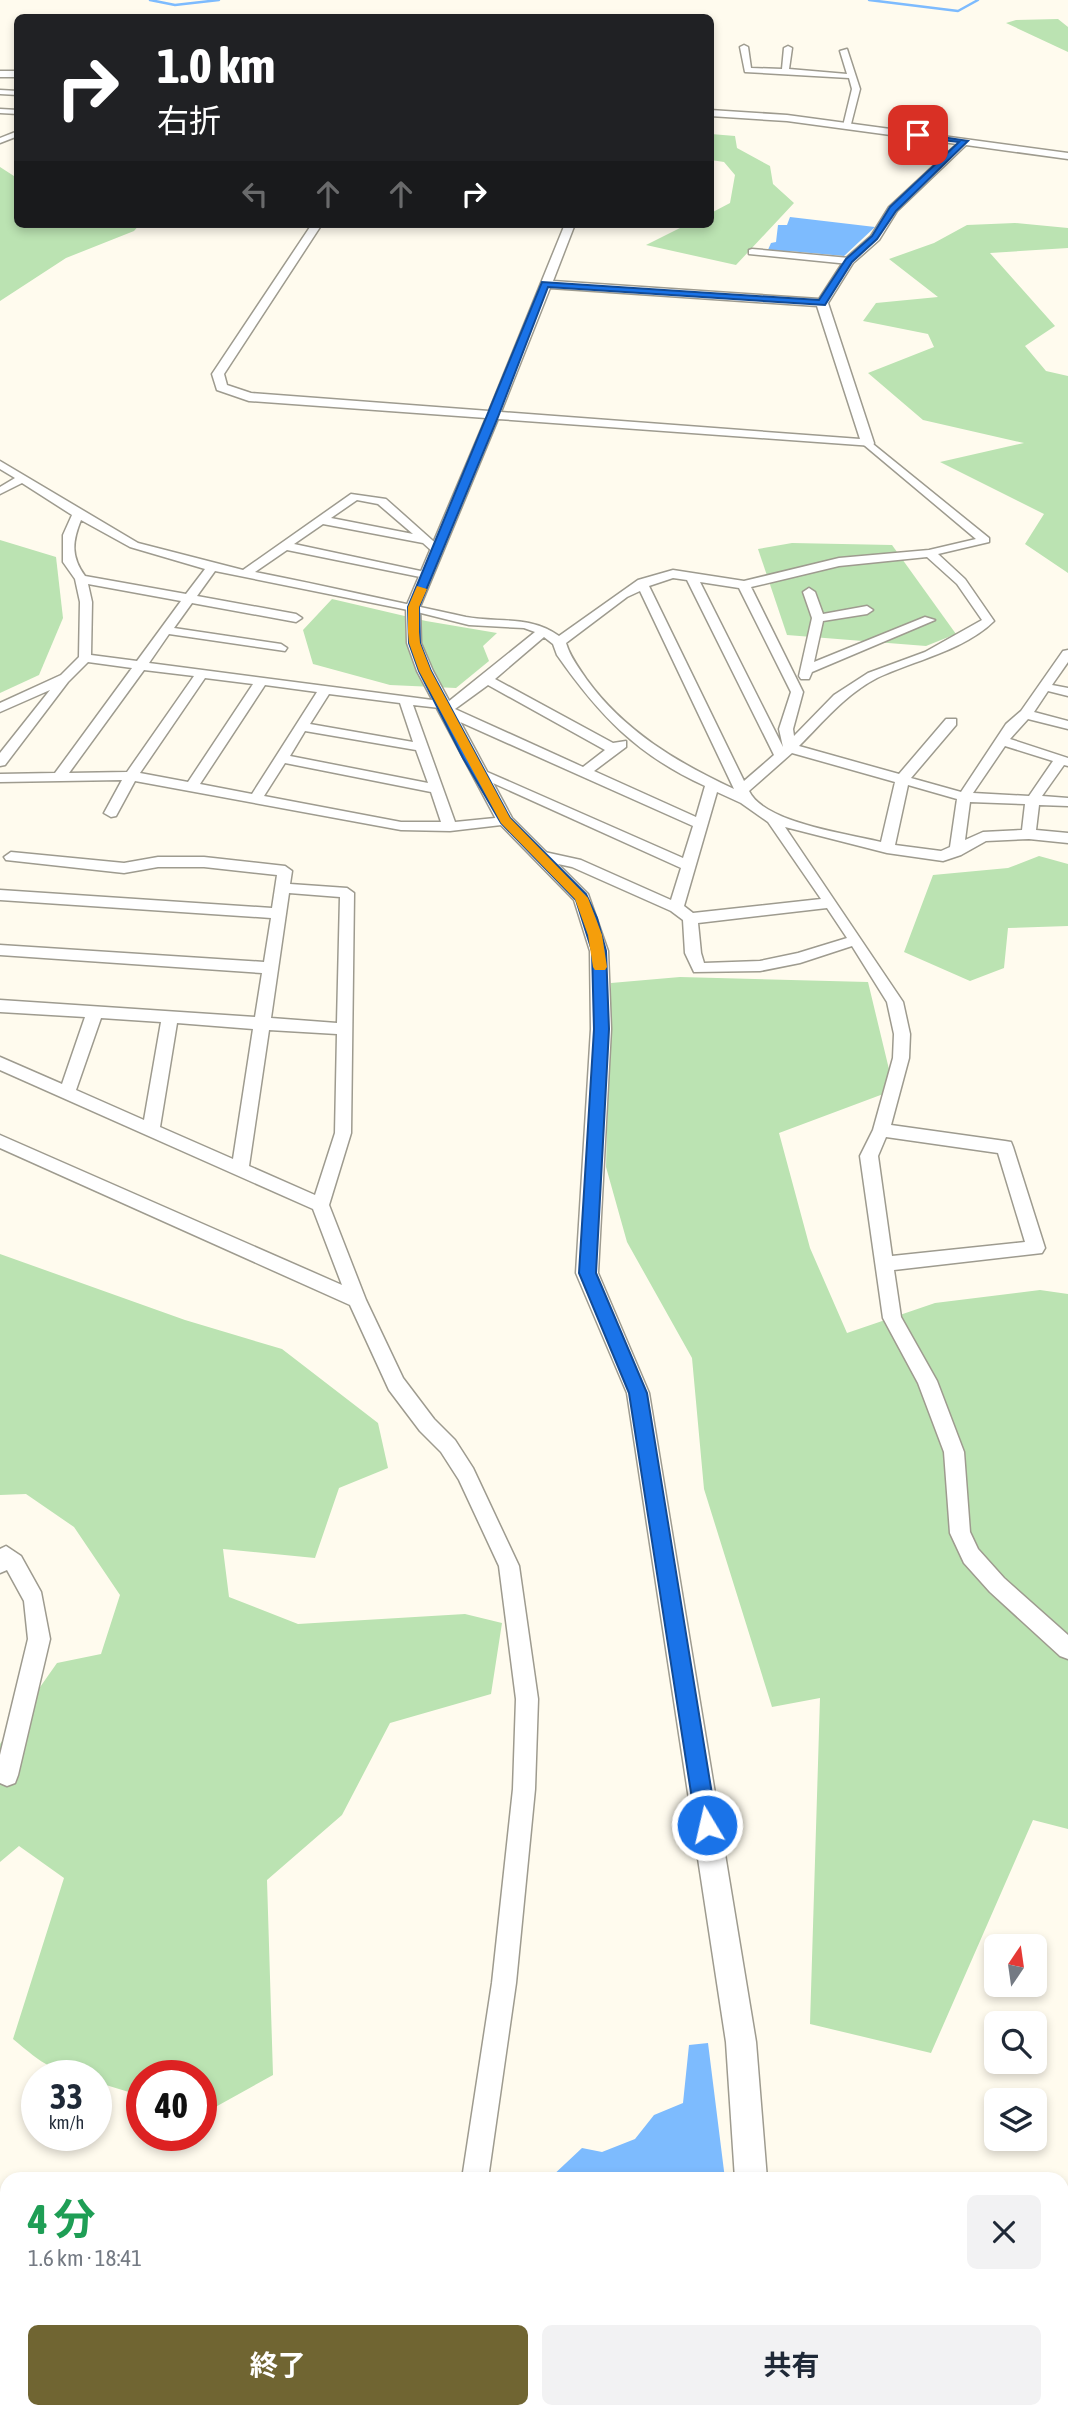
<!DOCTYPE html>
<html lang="ja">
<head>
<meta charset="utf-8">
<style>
  :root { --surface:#fff; --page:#f2f2f3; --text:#1f2937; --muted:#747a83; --accent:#706532 }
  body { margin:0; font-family:"Asap Condensed","Noto Sans JP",sans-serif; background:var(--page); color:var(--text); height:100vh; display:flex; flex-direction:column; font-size:26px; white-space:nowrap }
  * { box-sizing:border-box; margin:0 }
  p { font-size:23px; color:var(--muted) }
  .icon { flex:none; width:38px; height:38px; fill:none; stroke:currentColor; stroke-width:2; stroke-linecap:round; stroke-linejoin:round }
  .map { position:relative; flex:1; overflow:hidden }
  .details { position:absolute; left:0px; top:2172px; width:1069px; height:247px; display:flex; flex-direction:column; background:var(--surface); border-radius:21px 21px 0 0; box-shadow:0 4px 10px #0003 }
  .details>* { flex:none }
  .hud { position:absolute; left:14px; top:14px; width:700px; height:214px; border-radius:10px; box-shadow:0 4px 10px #0003; background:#202124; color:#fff; overflow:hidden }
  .needle { width:46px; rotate:13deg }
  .controls { position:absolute; left:984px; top:1934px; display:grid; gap:14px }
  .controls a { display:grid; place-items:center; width:63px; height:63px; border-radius:10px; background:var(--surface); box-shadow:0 4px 10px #0003; font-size:35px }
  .speed { position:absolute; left:21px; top:2060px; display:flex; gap:14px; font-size:35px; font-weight:700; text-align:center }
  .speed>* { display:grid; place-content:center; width:91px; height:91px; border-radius:50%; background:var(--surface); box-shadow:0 4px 10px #0003; line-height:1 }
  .speed small { font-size:18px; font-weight:400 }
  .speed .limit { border:10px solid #d22; background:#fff; color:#111 }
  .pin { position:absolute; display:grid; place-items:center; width:60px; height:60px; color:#fff; margin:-30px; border-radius:14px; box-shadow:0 4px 10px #0006 }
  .me { position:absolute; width:77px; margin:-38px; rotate:351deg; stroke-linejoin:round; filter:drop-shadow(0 0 5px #0008) }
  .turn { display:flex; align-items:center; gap:24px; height:147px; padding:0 28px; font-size:32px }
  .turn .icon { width:91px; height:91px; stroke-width:2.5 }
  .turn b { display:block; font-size:49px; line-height:60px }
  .lanes { display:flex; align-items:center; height:66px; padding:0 28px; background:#0003; justify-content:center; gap:35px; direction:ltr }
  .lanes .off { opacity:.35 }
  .round { display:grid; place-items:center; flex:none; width:74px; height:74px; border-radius:10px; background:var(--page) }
  .head { display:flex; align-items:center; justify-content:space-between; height:119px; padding:0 28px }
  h1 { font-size:42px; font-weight:700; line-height:52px; color:#1e9e55 }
  .button { display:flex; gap:14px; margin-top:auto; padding:14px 28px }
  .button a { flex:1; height:80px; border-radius:10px; background:var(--accent); color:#fff; font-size:28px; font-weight:700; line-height:80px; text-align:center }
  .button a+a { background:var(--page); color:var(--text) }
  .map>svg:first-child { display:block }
  .green { fill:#bbe3b2 }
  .water { fill:#7dbbfe }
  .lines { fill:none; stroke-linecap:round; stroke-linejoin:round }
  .stream { stroke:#7dbbfe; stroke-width:2.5 }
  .minor-casing { stroke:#9e9b8f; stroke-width:3 }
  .tertiary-casing { stroke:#9e9b8f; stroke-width:3 }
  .minor { fill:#fff; fill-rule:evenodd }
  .tertiary { fill:#fff; fill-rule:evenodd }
  .route { fill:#1a73e8; stroke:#114b97; stroke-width:2 }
  .slow { fill:#f59e0b }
</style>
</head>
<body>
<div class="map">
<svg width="1068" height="2417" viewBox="0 0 1068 2417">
  <rect width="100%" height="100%" fill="#fffbee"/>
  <!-- green -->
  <g class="green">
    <path d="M1058 19 1068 27V52L1006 23 1016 20Z"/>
    <path d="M711 134 735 136 737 148 770 166 773 184 794 203 736 265 646 245 688 224H710L711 213 730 203 735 175 724 162 711 160Z"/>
    <path d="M0 167 17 178 18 224H140L134 231 66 258 0 301Z"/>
    <path d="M1015 223 1068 228V248L990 253 1055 326 1025 346 1046 371 1068 376V573L1025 544 1044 514 940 462 1024 443 923 420 868 373 934 347 928 334 863 321 876 303 938 297 889 259 934 243 967 225Z"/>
    <path d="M0 540 56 557 63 618 39 675 0 693Z"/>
    <path d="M792 543 892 545 956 634 926 646 787 635 758 549Z"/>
    <path d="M332 599 426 621 497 633 483 646 489 661 456 688 390 685 313 664 303 630Z"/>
    <path d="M1039 856 1068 864V926L1008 928 1004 968 970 981 904 952 933 875 1008 868Z"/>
    <path d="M680 977 868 982 894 1090 779 1133 810 1248 847 1333 935 1303 1040 1290 1068 1294V1829L1033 1820 931 2053 810 2024 820 1698 772 1707 704 1489 692 1358 627 1242 606 1167 611 983Z"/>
    <path d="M0 1254 185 1320 282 1349 378 1423 388 1468 339 1488 315 1558 223 1549 229 1597 298 1624 465 1614 502 1623 491 1694 390 1723 342 1815 267 1880 273 2075 201 2115V2076H142V2096L96 2082V2076C55 2075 43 2064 13 2039L64 1878 19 1846 0 1862V1744L57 1663 101 1654 120 1595 74 1527 26 1494 0 1495Z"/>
  </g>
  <!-- water -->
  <g class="water">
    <path d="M790 217 875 227 844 256 789 251 788 254 767 252 771 243 776 242 778 225H787Z"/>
    <path d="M708 2043 725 2179H549L582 2148 602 2152 635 2139 654 2115 683 2103 689 2045Z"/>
    <path d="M529 2412H703V2417H548Z"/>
  </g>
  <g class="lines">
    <!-- stream -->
    <g class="stream">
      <path d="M150 0 175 5 219 0"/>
      <path d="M869 0 958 11 978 0"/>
    </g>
    <defs>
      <g id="minor">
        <path d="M744 45 748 47 751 68 782 69 784 48 788 46 792 48 789 69 847 74 840 51 847 49 860 89 850 128 843 126 852 89 849 78 745 72 740 47Z"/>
        <path d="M0 90 18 91V95L0 94Z"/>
        <path d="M0 109 18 110V114L0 113Z"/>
        <path d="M18 131V136L0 143V138Z"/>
        <path d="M752 249 849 258 853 261 849 264 749 254V250Z"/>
        <path d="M868 440 989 538V542L938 554 965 579 994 621C965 650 913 661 877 678 846 694 823 722 799 746L899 774 946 719H956V725L911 778 961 792 1006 724 1021 711 1063 651 1068 650V662L1052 685 1068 688V696L1048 691 1034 712 1068 721V729L1028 719 1010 739 1068 758V766L1064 765 1042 796 1068 798V806L1039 805 1036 830 1068 833V843L1029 839 986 841 961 855 943 861 887 853 785 827 903 1002 910 1034 909 1058 891 1125 1005 1141 1011 1142 1013 1147 1045 1248 1042 1253 894 1270 901 1317 937 1381 964 1452 970 1532 978 1549 1004 1578 1068 1635V1659L1060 1656 990 1592 964 1563 950 1533 944 1452 918 1383 883 1318 860 1156 873 1130 893 1058 894 1034 887 1002 852 946 800 963 760 971 694 972 685 953 683 920 671 911 572 867 535 859 533 856 540 851 581 860 671 900 681 868 473 774 475 771H485L683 858 693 826 440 713V708L413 705 455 822 505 817 512 821 510 824 450 831 401 830 135 781 116 816 111 817 104 813 122 780 0 782V774L55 773 132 668 88 662 68 682 5 765 0 766V753L50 690 0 712V703L61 675 79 657 80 602 75 579 63 562V535L72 515 22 483 0 494V487L15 478 0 469V461L138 543 243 570 351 494 386 499 441 548V552H433L423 543 323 524 294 544 430 573V579L287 550 255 572C326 586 396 602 466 617 499 623 530 615 559 636L638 580 673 570 744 581 839 558 929 550 976 539 864 445V441ZM357 500 378 504 413 534 331 518ZM81 520 130 547 205 569 186 594 85 576C71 557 72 542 81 520ZM927 557 957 584 982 620 925 652 868 673 834 695 794 736 793 729 803 692 751 587 839 566ZM215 571 413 611 469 625 524 628 535 632 448 702 149 663 169 634 285 651 287 648 281 644 174 628 192 603 296 622 302 618 296 614 197 596ZM673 578 687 580 774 755 744 781 649 586ZM700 582 739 588 791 692 779 729 783 747ZM88 584 181 601 137 661 91 655 92 602ZM640 591 734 789C678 763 624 731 587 680 579 668 570 657 566 643L627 597ZM544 637 553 644 557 655C599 715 637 755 705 786L696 817 594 771 626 747V741L613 743 495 679ZM144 670 194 676 127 772 69 773ZM205 678 253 684 188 782 140 773ZM265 685 317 692 252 794 200 784ZM488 685 605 750 583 767 455 709ZM329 694 400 703 413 742 310 724ZM305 731 416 750 428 783 290 756ZM1005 746 1053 761 1029 796 973 793ZM792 753 895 782 881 842C849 834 764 823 749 791ZM285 763 431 792 441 822H401L264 796ZM908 785 957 799 950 847 941 851 895 845ZM717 792 741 803 768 822 821 899 693 913 684 906ZM970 802 1025 804 1022 830 983 832 965 840ZM827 908 847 938 798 953 760 961 704 963 701 953 698 923ZM886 1137 998 1153 1025 1242 892 1256 878 1156Z"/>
        <path d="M809 588 815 592 823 614 867 606 873 610 867 614 823 621 814 662 925 617 935 620 812 672 809 679H801L799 676 812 618 803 592Z"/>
        <path d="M11 852 124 863 158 857H204L285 866 292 871 290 884 347 888 354 893 351 1133 329 1205 366 1300 403 1378 434 1419 455 1440 473 1468 519 1566 538 1699 535 1789 516 1983 488 2179H462L492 1983 513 1789 516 1699 499 1566 459 1480 441 1452 420 1431 389 1390 350 1305 0 1148V1135L342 1285 313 1209 0 1070V1057L62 1084 85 1017 0 1012V1000L255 1017 262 973 0 955V945L264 962 271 918 0 900V890L272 908 277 875 204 867H158L124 873 6 860 4 857ZM289 893 340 897 337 1023 271 1018ZM101 1018 161 1022 144 1120 76 1090ZM177 1023 253 1029 233 1159 160 1127ZM269 1030 337 1034 335 1133 315 1195 249 1166Z"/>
        <path d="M6 1546 21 1556 41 1592 50 1639 18 1775 15 1783 7 1786 0 1783V1755L28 1639 24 1601 7 1570 0 1573V1549Z"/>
        <path d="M431 2412H459L458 2417H430Z"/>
      </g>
      <g id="tertiary">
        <rect x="0" y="71" width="18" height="6"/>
        <path d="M710 110 787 115 1068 153V159L966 145 897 211 879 240 853 263 828 303 874 443 873 446 498 419 420 607 421 643 433 671 512 818 588 894 608 951 611 1029 598 1273 649 1393 756 2042 767 2179H735L726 2042 627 1393 576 1273 591 1029 590 951 574 900 497 821 417 671 407 643 406 607 486 418 249 401 217 390 212 374 312 224H322L224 374 227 385 251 393 489 411 565 224H575L553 281 819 299 845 259 871 236 889 207 957 144 787 121 710 116ZM550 288 817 306 860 439 501 412Z"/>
        <rect x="729" y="2412" width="34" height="5"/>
      </g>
    </defs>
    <!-- minor casing -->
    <use href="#minor" class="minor-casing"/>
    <!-- tertiary casing -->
    <use href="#tertiary" class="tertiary-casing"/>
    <!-- minor -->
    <use href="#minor" class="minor"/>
    <!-- tertiary -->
    <use href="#tertiary" class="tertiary"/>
  </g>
  <!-- route -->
  <path class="route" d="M915 133 968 141 896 211 877 239 852 262 825 305 548 287 498 417 419 607 420 643 431 671 510 818 586 894 597 918 606 951 609 1029 596 1273 647 1393 717 1825 714 1833 707 1836 699 1833 696 1825 629 1393 579 1273 594 1029 592 951 576 900 501 823 463 758 419 671 409 643 408 607 542 282 819 300 846 259 872 236 890 207 959 142 918 137Z"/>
  <!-- slow -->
  <path class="slow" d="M417 586 427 589 419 607V632L420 643 431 671 510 818 588 898 602 935 607 967 605 970H595L593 967 588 935 575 899 501 823 419 671 409 643 408 632V607Z"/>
</svg>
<div class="controls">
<a><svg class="needle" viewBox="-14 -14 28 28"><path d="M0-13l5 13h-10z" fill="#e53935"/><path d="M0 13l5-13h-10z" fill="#747a83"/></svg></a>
<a><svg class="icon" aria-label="search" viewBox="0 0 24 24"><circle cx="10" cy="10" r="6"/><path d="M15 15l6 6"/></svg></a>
<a><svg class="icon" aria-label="layers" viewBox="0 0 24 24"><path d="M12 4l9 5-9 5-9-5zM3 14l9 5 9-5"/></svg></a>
</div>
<div class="speed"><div>33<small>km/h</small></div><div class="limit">40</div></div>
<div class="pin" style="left:918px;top:135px;background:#d93025"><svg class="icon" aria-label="arrive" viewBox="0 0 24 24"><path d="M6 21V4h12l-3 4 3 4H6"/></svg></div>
<svg class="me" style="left:707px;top:1825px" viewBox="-20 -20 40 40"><circle r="17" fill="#1a73e8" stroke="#fff" stroke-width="3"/><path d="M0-11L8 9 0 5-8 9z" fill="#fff"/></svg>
<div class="hud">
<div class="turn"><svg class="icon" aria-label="right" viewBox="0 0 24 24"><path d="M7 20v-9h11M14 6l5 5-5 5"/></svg><div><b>1.0 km</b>右折</div></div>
<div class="lanes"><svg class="icon off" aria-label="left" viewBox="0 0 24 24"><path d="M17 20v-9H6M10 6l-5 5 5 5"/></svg><svg class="icon off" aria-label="ahead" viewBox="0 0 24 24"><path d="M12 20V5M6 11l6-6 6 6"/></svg><svg class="icon off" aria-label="ahead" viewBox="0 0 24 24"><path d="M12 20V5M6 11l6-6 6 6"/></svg><svg class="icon" aria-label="right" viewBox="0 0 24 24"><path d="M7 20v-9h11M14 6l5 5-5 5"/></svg></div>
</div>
<section class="details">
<div class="head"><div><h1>4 分</h1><p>1.6 km · 18:41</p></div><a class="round"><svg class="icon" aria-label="close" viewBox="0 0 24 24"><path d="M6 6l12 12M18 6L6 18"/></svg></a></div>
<div class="button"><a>終了</a><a>共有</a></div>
</section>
</div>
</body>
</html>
